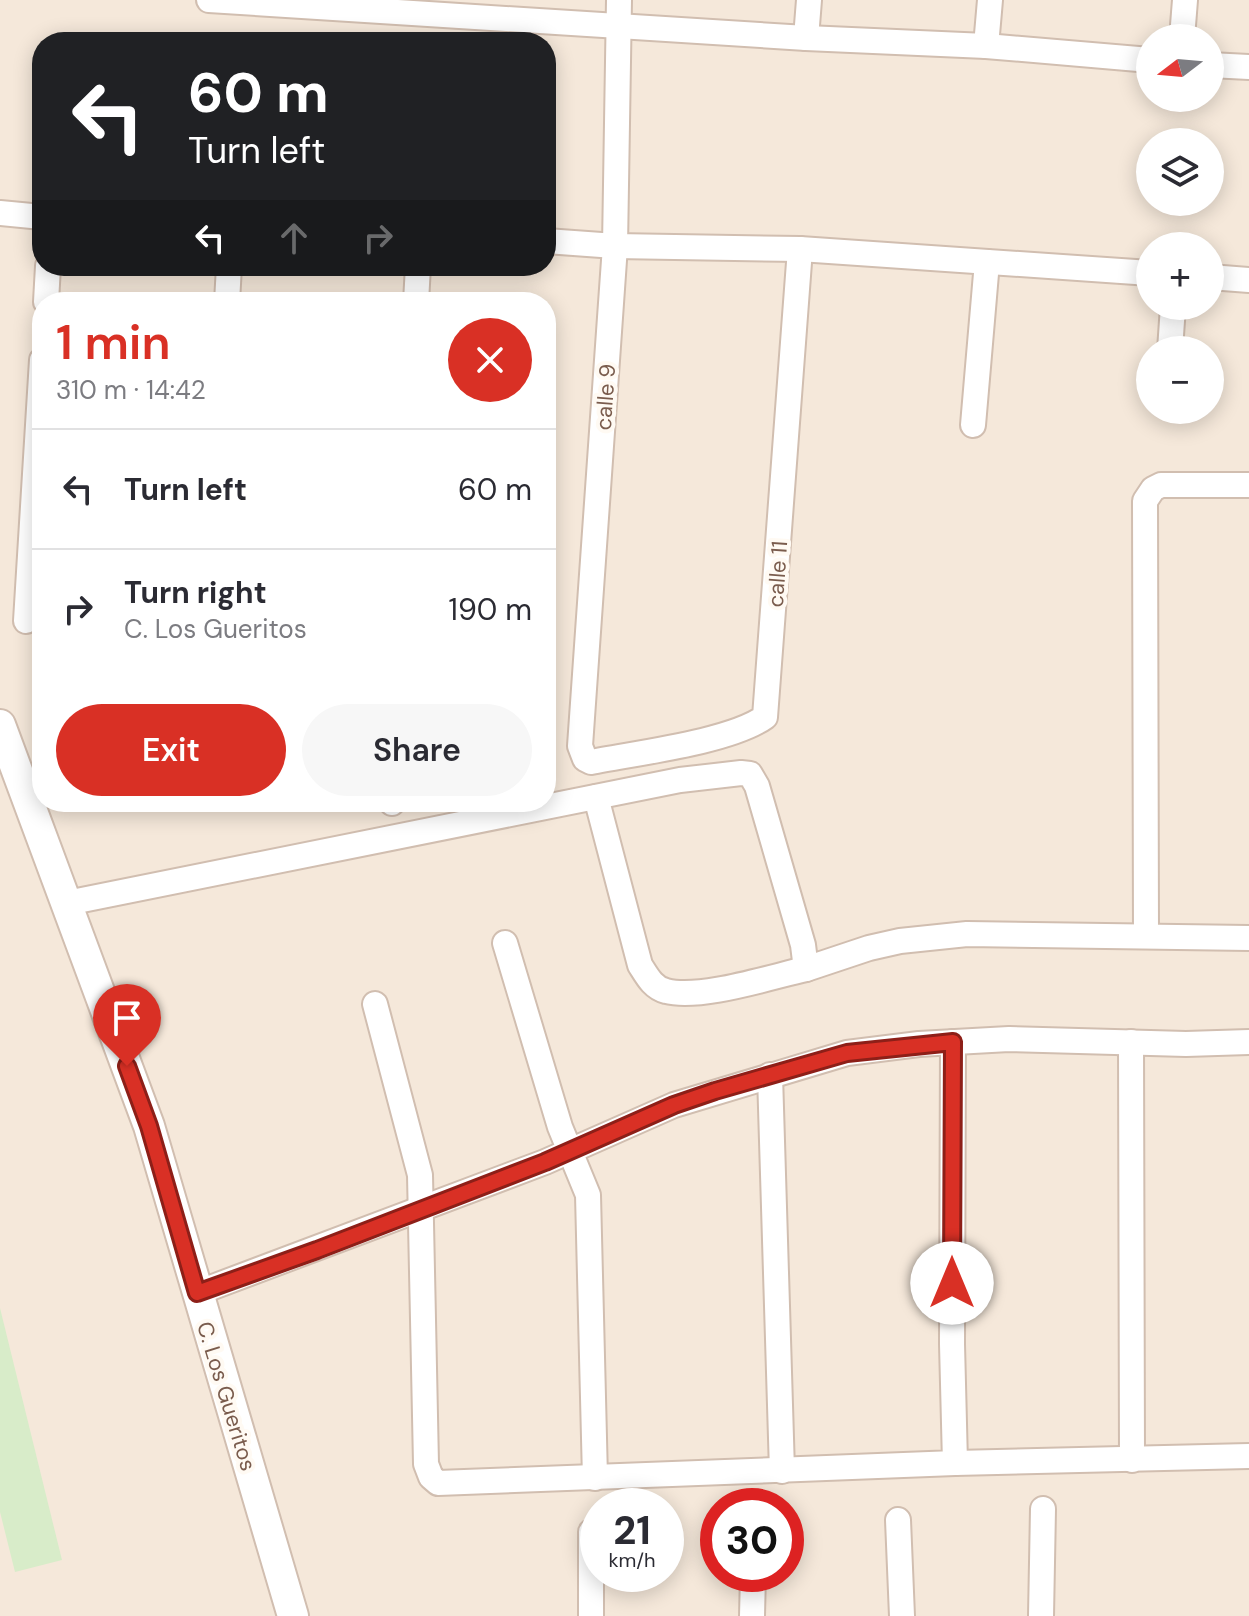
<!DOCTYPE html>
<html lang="en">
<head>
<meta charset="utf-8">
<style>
  :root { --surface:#fff; --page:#f7f7f7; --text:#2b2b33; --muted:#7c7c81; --line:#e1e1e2; --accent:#d93025 }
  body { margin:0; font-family:"DM Sans",sans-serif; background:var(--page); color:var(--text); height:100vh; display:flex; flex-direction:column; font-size:30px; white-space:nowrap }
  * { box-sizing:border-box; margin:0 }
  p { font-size:26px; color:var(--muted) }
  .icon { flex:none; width:44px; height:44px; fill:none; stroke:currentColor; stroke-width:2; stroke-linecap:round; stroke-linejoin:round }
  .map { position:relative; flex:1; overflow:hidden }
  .details { position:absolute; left:32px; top:292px; width:524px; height:520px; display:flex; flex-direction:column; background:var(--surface); border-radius:32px; box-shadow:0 4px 20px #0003 }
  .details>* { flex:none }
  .banner { position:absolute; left:32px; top:32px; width:524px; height:244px; border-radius:32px; box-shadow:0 4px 20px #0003; background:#202124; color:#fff; overflow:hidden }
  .needle { width:52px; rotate:254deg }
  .tools { position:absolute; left:1136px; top:24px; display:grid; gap:16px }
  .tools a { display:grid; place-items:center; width:88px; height:88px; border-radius:50%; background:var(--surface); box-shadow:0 4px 20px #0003; font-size:40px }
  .speed { position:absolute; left:580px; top:1488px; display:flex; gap:16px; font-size:40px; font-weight:700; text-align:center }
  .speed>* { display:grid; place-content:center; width:104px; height:104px; border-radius:50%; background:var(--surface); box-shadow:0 4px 20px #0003; line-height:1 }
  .speed small { font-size:20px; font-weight:400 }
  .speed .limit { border:12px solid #d22; background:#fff; color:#111 }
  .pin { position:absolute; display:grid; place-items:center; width:68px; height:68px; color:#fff; margin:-82px -34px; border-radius:50% 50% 50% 0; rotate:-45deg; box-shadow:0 0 8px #0007 }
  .pin .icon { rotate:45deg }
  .me { position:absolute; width:88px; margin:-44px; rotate:0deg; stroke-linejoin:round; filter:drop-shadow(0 0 6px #0008) }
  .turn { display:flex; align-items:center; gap:28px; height:168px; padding:0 24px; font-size:36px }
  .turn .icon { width:104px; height:104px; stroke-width:2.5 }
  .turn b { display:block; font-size:56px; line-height:68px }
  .lanes { display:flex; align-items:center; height:76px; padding:0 24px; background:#0003; justify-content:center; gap:40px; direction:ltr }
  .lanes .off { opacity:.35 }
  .round { display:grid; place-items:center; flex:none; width:84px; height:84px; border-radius:42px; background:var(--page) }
  .overview { display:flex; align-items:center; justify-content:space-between; height:136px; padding:0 24px }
  h1 { font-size:48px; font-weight:600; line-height:60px; color:var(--accent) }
  .primary-button { display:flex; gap:16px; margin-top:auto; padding:16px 24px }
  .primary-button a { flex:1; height:92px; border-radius:48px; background:var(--accent); color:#fff; font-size:32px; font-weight:600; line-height:92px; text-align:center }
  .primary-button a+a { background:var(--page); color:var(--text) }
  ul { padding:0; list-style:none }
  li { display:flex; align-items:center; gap:24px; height:120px; padding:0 24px; border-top:2px solid var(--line) }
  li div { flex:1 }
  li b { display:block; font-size:30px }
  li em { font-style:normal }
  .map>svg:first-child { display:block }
  .residential { fill:#f5e8da; fill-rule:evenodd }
  .green { fill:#d8ecc9 }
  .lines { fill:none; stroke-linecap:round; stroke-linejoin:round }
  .minor-casing { stroke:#d1beb0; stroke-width:28 }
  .tertiary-casing { stroke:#d1beb0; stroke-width:34 }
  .minor { stroke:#fff; stroke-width:24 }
  .tertiary { stroke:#fff; stroke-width:30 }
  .route-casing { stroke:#8d1f18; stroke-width:20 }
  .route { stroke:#d93025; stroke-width:14 }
  .labels { text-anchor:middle; stroke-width:8; stroke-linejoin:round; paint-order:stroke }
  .street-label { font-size:22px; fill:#7a5c4d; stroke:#fffaf3 }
</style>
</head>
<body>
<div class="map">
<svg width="1249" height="1616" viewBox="0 0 1249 1616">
  <rect width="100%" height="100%" fill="#fdf6ec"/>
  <!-- residential -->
  <path class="residential" d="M0 0H1249V1616H0ZM1150 38H1210V98H1150ZM42 42H546V266H42ZM1150 142H1210V202H1150ZM1150 246H1210V306H1150ZM42 302H546V802H42ZM1150 350H1210V410H1150ZM598 1506H666V1574H598ZM718 1506H786V1574H718Z"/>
  <!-- green -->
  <path class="green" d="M0 1308 62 1560 15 1572 0 1512Z"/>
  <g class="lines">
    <defs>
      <g id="minor">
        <path d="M209 0 806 38 986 46 1150 60"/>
        <path d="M619 0 615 246 580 746 585 759 591 762C636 753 730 742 765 717L800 249"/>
        <path d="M806 38 809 0"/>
        <path d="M1182 38 1185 0"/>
        <path d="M986 46 990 0"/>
        <path d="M1210 65 1249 67"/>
        <path d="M0 213 42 217"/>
        <path d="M546 241 615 246 800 249 1150 273"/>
        <path d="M1210 277 1249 280"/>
        <path d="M46 302 48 266"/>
        <path d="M227 302 229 266"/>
        <path d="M416 302 418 266"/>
        <path d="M1170 350 1173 306"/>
        <path d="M973 425 987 262"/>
        <path d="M26 621 42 360"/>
        <path d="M596 797 640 965C647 976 653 988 666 991 700 1000 770 977 806 969"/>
        <path d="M392 803V802"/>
        <path d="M67 903 680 780 741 773 750 774 757 786 803 945 806 969 869 948 900 941 967 934 1249 938"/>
        <path d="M1146 934 1145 501 1153 489 1161 485H1249"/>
        <path d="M505 943 560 1127 588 1195 595 1478"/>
        <path d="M375 1004 420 1175 426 1464 431 1477 438 1483 955 1463 952 1344 953 1042"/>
        <path d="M1131 1042 1132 1460"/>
        <path d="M770 1075 782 1471"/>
        <path d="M197 1293 545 1162 674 1105 847 1053 919 1044 1009 1039 1186 1044 1249 1042"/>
        <path d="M955 1463 1249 1456"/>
        <path d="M898 1520 902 1616"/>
        <path d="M591 1532V1616"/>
        <path d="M752 1616 753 1574"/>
        <path d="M1041 1616 1043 1509"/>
      </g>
      <path id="tertiary" d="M0 725 149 1126 293 1616"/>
    </defs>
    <!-- minor casing -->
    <use href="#minor" class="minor-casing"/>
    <!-- tertiary casing -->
    <use href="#tertiary" class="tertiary-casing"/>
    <!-- minor -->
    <use href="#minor" class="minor"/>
    <!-- tertiary -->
    <use href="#tertiary" class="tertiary"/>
  </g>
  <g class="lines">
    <defs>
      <path id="route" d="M127 1066 149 1126 197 1293 317 1250 545 1162 674 1105 715 1091 847 1053 953 1042 952 1283"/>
    </defs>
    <!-- route casing -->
    <use href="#route" class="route-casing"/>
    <!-- route -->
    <use href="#route" class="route"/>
  </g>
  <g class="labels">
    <!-- street labels -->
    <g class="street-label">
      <text transform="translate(605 397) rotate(-86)" y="8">calle 9</text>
      <text transform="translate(777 574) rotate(-86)" y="8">calle 11</text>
      <text transform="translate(227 1396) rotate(73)" y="8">C. Los Gueritos</text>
    </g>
  </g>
</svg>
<div class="tools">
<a><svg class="needle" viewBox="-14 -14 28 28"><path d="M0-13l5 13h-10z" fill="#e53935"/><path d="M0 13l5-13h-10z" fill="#7c7c81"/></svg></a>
<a><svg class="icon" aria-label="layers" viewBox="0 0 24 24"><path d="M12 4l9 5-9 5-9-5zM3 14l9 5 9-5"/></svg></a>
<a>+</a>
<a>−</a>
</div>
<div class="speed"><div>21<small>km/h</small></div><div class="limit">30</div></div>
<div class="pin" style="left:127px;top:1066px;background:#d93025"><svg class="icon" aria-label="arrive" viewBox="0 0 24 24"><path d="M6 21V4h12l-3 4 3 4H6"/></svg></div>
<svg class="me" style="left:952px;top:1283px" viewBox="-20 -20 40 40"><circle r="19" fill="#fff"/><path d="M0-13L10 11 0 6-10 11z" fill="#d93025"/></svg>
<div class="banner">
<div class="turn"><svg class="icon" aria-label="left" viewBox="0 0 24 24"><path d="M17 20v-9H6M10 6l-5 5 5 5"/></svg><div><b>60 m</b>Turn left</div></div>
<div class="lanes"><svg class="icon" aria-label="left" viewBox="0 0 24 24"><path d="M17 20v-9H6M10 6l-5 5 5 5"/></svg><svg class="icon off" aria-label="ahead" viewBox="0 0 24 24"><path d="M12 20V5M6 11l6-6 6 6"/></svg><svg class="icon off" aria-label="right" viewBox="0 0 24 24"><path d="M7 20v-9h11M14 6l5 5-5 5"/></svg></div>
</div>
<section class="details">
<div class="overview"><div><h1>1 min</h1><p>310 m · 14:42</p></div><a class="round" style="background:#d93025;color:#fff"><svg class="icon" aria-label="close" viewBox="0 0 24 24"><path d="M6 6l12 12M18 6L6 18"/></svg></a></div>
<ul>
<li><svg class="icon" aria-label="left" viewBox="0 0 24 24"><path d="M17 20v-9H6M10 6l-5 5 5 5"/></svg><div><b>Turn left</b></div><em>60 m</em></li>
<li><svg class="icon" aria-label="right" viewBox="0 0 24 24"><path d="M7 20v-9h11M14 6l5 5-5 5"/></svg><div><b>Turn right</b><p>C. Los Gueritos</p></div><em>190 m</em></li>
</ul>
<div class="primary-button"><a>Exit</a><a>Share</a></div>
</section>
</div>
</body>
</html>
